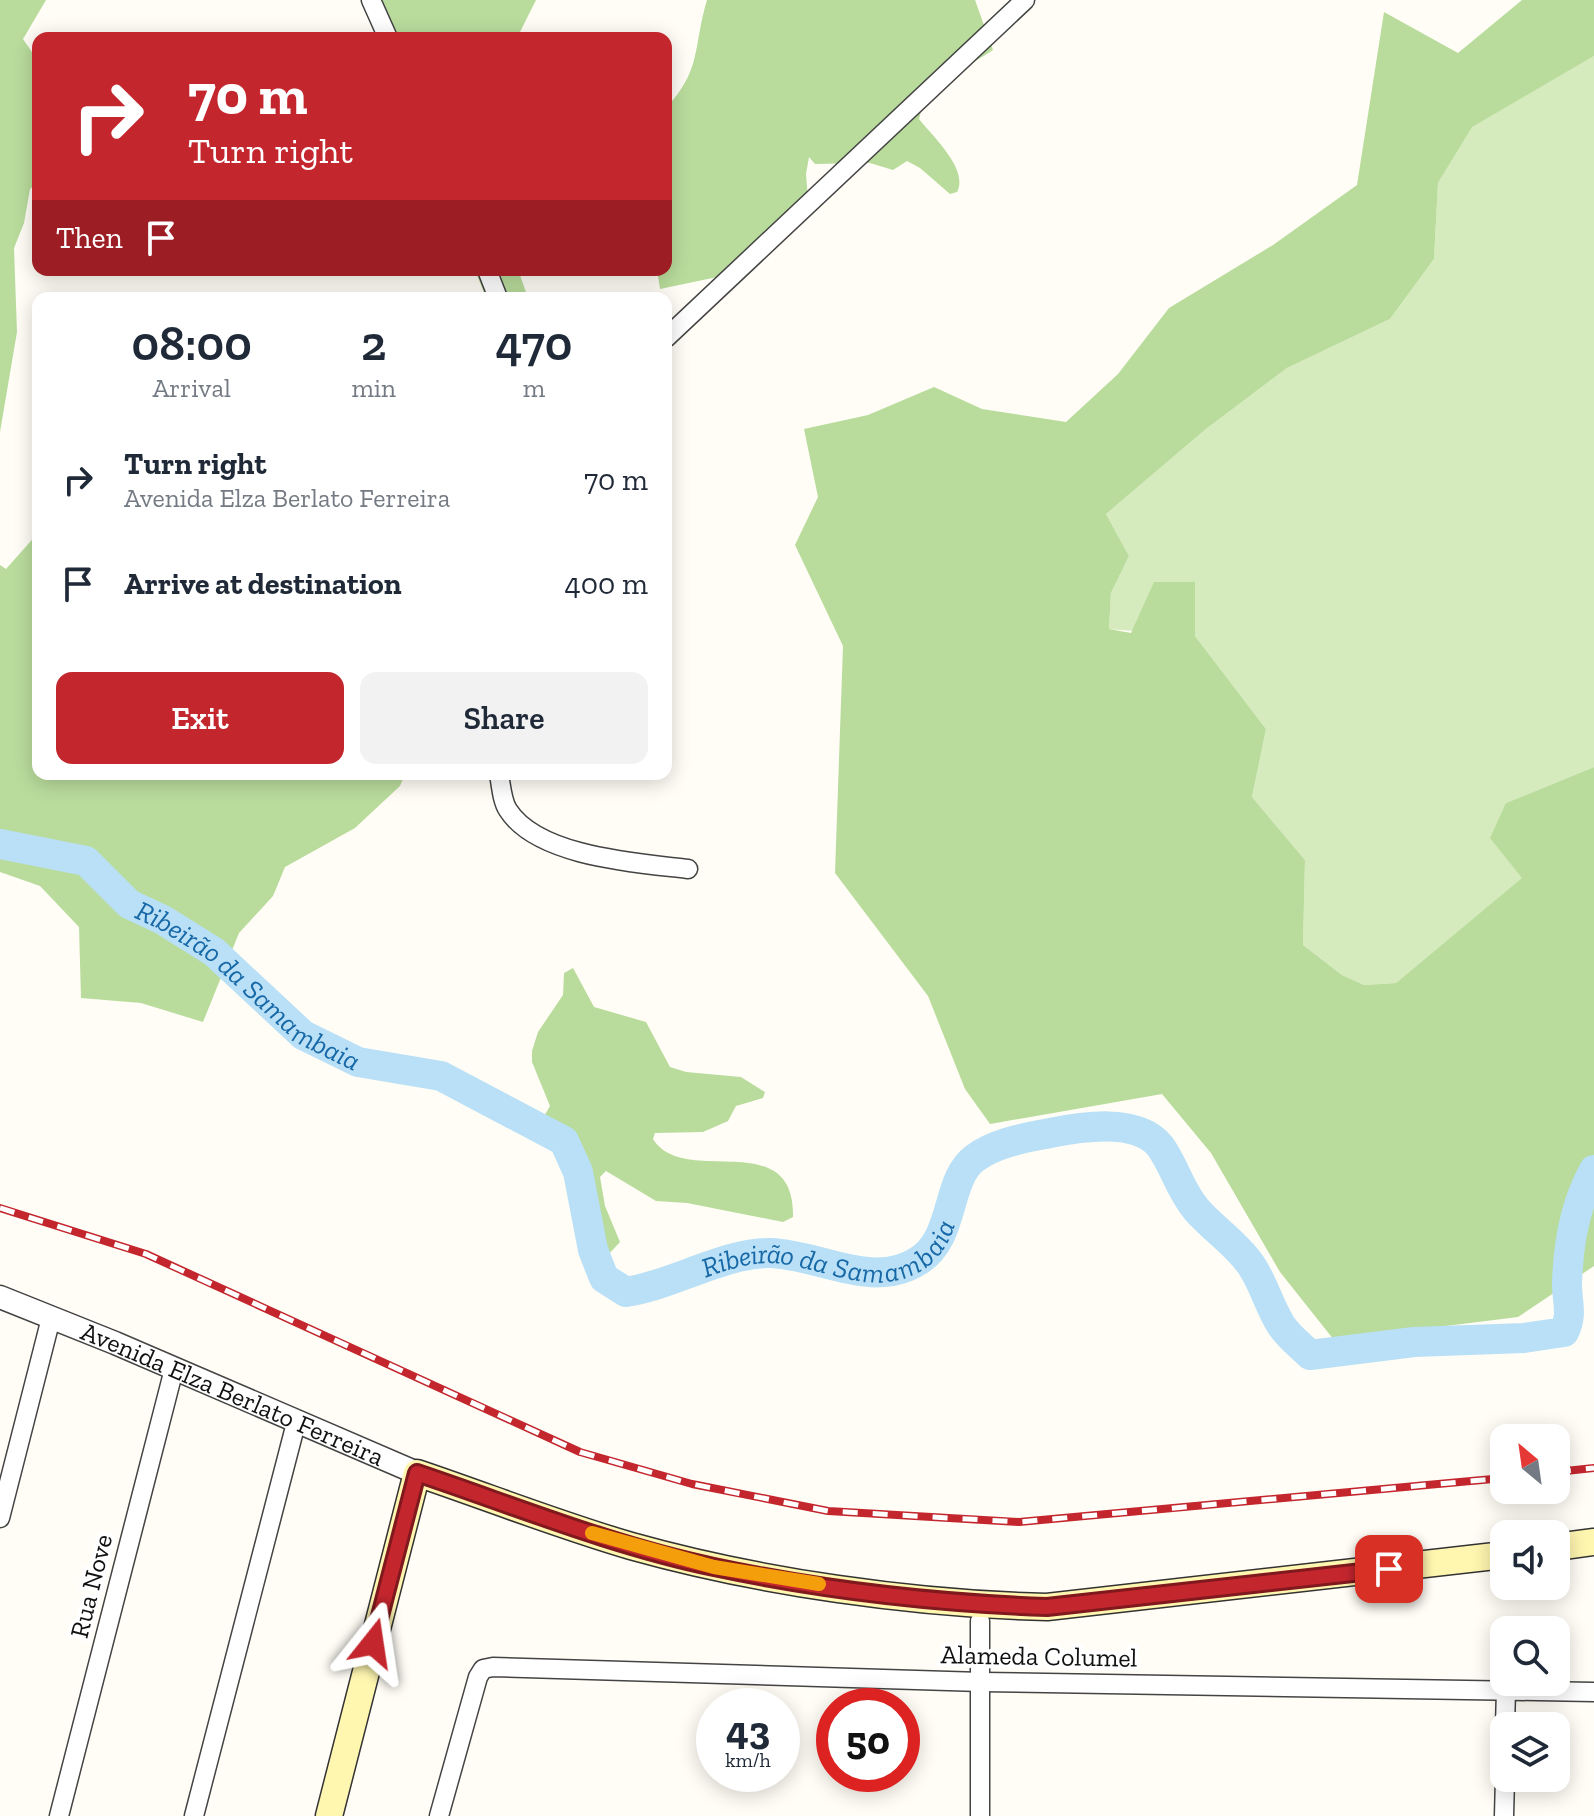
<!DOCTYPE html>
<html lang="en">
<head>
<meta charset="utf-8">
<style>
  :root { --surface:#fff; --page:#f2f2f3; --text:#1f2937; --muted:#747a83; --accent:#c4262e }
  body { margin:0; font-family:"Zilla Slab",serif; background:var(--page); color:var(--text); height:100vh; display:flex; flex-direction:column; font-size:30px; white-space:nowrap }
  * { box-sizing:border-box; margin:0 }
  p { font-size:26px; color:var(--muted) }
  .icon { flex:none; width:44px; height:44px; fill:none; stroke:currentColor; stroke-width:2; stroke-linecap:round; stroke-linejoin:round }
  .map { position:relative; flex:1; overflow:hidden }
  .panel { position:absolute; left:32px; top:292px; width:640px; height:488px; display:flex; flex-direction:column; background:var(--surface); border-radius:16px; box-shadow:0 4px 20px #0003 }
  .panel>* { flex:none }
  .top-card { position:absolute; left:32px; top:32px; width:640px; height:244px; border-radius:16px; box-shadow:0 4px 20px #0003; background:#c4262e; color:#fff; overflow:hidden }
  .needle { width:52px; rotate:331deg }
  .controls { position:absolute; left:1490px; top:1424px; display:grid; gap:16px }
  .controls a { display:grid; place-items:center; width:80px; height:80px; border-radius:16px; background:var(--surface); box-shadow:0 4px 20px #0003; font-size:40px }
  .speed { position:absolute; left:696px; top:1688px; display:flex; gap:16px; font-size:40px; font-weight:700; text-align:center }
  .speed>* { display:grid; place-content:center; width:104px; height:104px; border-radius:50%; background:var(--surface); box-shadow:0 4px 20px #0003; line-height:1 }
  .speed small { font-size:20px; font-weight:400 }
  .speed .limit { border:12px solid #d22; background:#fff; color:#111 }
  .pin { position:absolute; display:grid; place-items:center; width:68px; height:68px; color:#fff; margin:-34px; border-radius:16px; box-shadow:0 4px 12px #0006 }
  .me { position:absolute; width:88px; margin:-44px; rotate:15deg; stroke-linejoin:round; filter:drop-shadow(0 0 6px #0008) }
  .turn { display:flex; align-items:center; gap:28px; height:168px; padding:0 24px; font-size:36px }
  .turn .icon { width:104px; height:104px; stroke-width:2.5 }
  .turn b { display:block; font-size:56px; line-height:68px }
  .then { display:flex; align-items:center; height:76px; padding:0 24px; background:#0003; gap:16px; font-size:30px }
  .eta { display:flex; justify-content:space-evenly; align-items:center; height:136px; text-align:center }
  .eta b { font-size:48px; font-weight:600; line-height:56px }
  .cta { display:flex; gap:16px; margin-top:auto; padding:16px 24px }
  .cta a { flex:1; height:92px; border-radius:16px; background:var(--accent); color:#fff; font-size:32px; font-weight:600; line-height:92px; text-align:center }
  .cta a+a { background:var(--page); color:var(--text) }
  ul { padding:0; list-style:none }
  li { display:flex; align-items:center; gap:24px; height:104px; padding:0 24px }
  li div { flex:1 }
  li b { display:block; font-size:30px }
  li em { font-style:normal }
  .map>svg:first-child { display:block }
  .green { fill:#d5ebbd }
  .forest { fill:#b9dc9c }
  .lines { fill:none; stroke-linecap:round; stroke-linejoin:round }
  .river { stroke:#b9e0f7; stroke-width:30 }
  .minor-casing { stroke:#444; stroke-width:21 }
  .tertiary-casing { stroke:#444; stroke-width:25 }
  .secondary-casing { stroke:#333; stroke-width:29 }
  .minor { stroke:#fff; stroke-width:18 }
  .tertiary { stroke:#fff; stroke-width:22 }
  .secondary { stroke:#fff6b0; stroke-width:26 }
  .rail-casing { stroke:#c4262e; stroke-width:8 }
  .rail { stroke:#fff; stroke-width:5; stroke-dasharray:15; stroke-linecap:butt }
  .route-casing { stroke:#7f191e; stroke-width:20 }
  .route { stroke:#c4262e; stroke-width:14 }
  .slow { stroke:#f59e0b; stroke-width:14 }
  .labels { text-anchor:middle; stroke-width:8; stroke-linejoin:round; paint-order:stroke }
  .street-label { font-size:26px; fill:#111; stroke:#fff }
  .water-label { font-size:28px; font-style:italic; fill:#1768a6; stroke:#fff }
</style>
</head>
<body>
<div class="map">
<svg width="1594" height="1816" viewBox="0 0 1594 1816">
  <rect width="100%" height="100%" fill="#fffdf5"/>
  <!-- green -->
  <path class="green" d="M1594 56V767L1506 803 1523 878 1396 983 1364 985 1342 975 1303 945 1305 860 1252 797 1266 729 1195 636 1109 629 1111 593 1129 556 1106 514 1206 429 1287 368 1390 319 1434 259 1438 183 1472 126Z"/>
  <!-- forest -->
  <g class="forest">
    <path d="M0 0H46L23 39 38 61V183L30 189 24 223 14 248 17 332 0 432Z"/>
    <path d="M366 0H536L517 38H380Z"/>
    <path d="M707 0H975L993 50C960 73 930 75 919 119 933 137 969 169 957 192L950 194 920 168 907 161 893 170 870 163 815 164 809 157 806 174 808 199 722 276 660 289 657 270H666V108C702 70 693 46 707 0Z"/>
    <path d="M1522 0H1594V56L1472 127 1438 183 1434 259 1390 319 1287 368 1206 429 1106 514 1129 556 1111 593 1109 629 1131 633 1154 582H1195V636L1266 729 1252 797 1305 860 1303 945 1342 975 1364 985 1396 983 1522 878 1490 838 1506 803 1594 767V1266L1518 1317 1334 1340 1280 1272 1211 1153 1162 1094 990 1124 965 1089 928 996 835 873 843 646 795 545 818 497 804 429 868 415 934 387 982 409 1066 422 1118 374 1169 308 1273 245 1357 185 1384 12 1458 53Z"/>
    <path d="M475 270H526L520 275 528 298H486Z"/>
    <path d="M38 533V774H405L400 786 355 828 285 867 273 896 239 933 203 1022 141 1003 81 998 79 927 40 886 0 872V565L6 569Z"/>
    <path d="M573 968 594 1007 646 1022 670 1067 686 1072 741 1077 765 1092 763 1098 736 1106 728 1121 703 1132 655 1133 653 1139C684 1189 795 1124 793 1217L783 1222 687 1203 656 1201 606 1171 600 1177 605 1206 620 1242 607 1256 594 1243 574 1181 537 1128 550 1106 532 1062V1051L538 1032 563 995 564 973Z"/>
  </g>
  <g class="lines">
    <!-- river -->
    <path class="river" id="s1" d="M0 844 86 861 129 904 163 920 214 952 303 1035 358 1062 441 1076 564 1141 578 1172 593 1250 604 1278 626 1292C673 1285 725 1252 771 1253 821 1255 873 1290 918 1261 956 1238 945 1180 975 1158 997 1142 1025 1138 1050 1133 1080 1127 1137 1117 1160 1146 1174 1165 1180 1190 1196 1209 1213 1229 1236 1243 1251 1265 1264 1284 1269 1306 1281 1325 1288 1336 1301 1346 1310 1355L1414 1342 1524 1338 1564 1332C1573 1314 1567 1303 1567 1284 1568 1245 1575 1204 1594 1170"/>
    <defs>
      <g id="minor">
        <path d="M371 0 388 38"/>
        <path d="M487 270 498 298"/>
        <path d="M666 338 1025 0"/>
        <path d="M499 774C501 785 502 801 508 810 538 857 638 863 688 869"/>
        <path d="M0 1518 51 1318"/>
        <path d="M1505 1726 1506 1690"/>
        <path d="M59 1816 174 1369"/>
        <path d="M194 1816 296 1423"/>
        <path d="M439 1816 478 1677 483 1669 493 1667 981 1682 1594 1692"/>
        <path d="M980 1816V1621"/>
        <path d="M1504 1816 1505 1778"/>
      </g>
      <g id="tertiary">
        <path id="s2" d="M0 1297 115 1343 417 1473"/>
      </g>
      <g id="secondary">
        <path d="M1556 1547 1594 1542"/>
        <path d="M329 1816 417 1473C488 1497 559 1525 631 1546 759 1582 914 1604 1047 1607L1504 1555"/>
      </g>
    </defs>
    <!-- minor casing -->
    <use href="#minor" class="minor-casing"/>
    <!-- tertiary casing -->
    <use href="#tertiary" class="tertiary-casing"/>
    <!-- secondary casing -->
    <use href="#secondary" class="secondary-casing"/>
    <!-- minor -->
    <use href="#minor" class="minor"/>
    <!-- tertiary -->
    <use href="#tertiary" class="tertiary"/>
    <!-- secondary -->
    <use href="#secondary" class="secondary"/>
    <defs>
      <g id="rail">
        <path d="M0 1208 146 1254 580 1452 692 1484 828 1511 1019 1522 1504 1478"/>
        <path d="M1556 1472 1594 1468"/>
      </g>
    </defs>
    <!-- rail casing -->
    <use href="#rail" class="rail-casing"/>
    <!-- rail -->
    <use href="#rail" class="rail"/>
  </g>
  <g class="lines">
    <defs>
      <path id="route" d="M373 1643 417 1473C515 1506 613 1546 714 1567 822 1590 937 1603 1047 1607L1389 1569"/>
    </defs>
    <!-- route casing -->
    <use href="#route" class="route-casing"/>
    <!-- route -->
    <use href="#route" class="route"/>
    <!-- slow -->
    <path class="slow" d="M592 1533 714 1567 819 1584"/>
  </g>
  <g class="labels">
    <!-- street labels -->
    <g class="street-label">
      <text dy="9" stroke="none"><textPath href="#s2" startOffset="252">Avenida Elza Berlato Ferreira</textPath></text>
      <text transform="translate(91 1586) rotate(-76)" y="9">Rua Nove</text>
      <text transform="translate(1039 1656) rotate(1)" y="9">Alameda Columel</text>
    </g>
    <!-- water labels -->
    <g class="water-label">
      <text dy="10" stroke="none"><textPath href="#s1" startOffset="294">Ribeirão da Samambaia</textPath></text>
      <text dy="10" stroke="none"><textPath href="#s1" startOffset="1038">Ribeirão da Samambaia</textPath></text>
    </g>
  </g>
</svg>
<div class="controls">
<a><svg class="needle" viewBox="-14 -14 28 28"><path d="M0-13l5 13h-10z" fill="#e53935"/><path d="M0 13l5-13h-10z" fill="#747a83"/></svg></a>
<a><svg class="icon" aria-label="sound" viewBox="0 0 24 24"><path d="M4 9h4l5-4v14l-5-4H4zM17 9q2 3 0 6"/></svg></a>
<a><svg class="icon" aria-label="search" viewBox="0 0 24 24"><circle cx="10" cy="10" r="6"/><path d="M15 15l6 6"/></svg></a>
<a><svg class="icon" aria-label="layers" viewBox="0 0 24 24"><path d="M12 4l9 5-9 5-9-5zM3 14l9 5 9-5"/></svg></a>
</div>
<div class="speed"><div>43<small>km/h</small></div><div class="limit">50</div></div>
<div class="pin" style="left:1389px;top:1569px;background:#d93025"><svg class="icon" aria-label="arrive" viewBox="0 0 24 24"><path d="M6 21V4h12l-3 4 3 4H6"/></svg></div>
<svg class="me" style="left:373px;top:1643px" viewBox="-20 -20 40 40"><path d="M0-17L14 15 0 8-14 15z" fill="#c4262e" stroke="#fff" stroke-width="4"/></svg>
<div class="top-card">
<div class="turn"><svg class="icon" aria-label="right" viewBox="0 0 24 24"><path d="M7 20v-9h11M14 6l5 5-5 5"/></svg><div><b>70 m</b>Turn right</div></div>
<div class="then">Then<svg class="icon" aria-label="arrive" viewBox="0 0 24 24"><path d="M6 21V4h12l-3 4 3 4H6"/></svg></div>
</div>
<section class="panel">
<div class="eta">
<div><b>08:00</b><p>Arrival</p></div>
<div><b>2</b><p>min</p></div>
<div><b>470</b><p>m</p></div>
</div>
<ul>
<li><svg class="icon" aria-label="right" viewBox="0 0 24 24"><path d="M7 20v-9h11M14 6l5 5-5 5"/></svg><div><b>Turn right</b><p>Avenida Elza Berlato Ferreira</p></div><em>70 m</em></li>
<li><svg class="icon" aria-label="arrive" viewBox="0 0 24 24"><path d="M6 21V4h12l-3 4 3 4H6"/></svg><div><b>Arrive at destination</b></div><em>400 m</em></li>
</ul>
<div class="cta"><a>Exit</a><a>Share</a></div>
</section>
</div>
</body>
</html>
